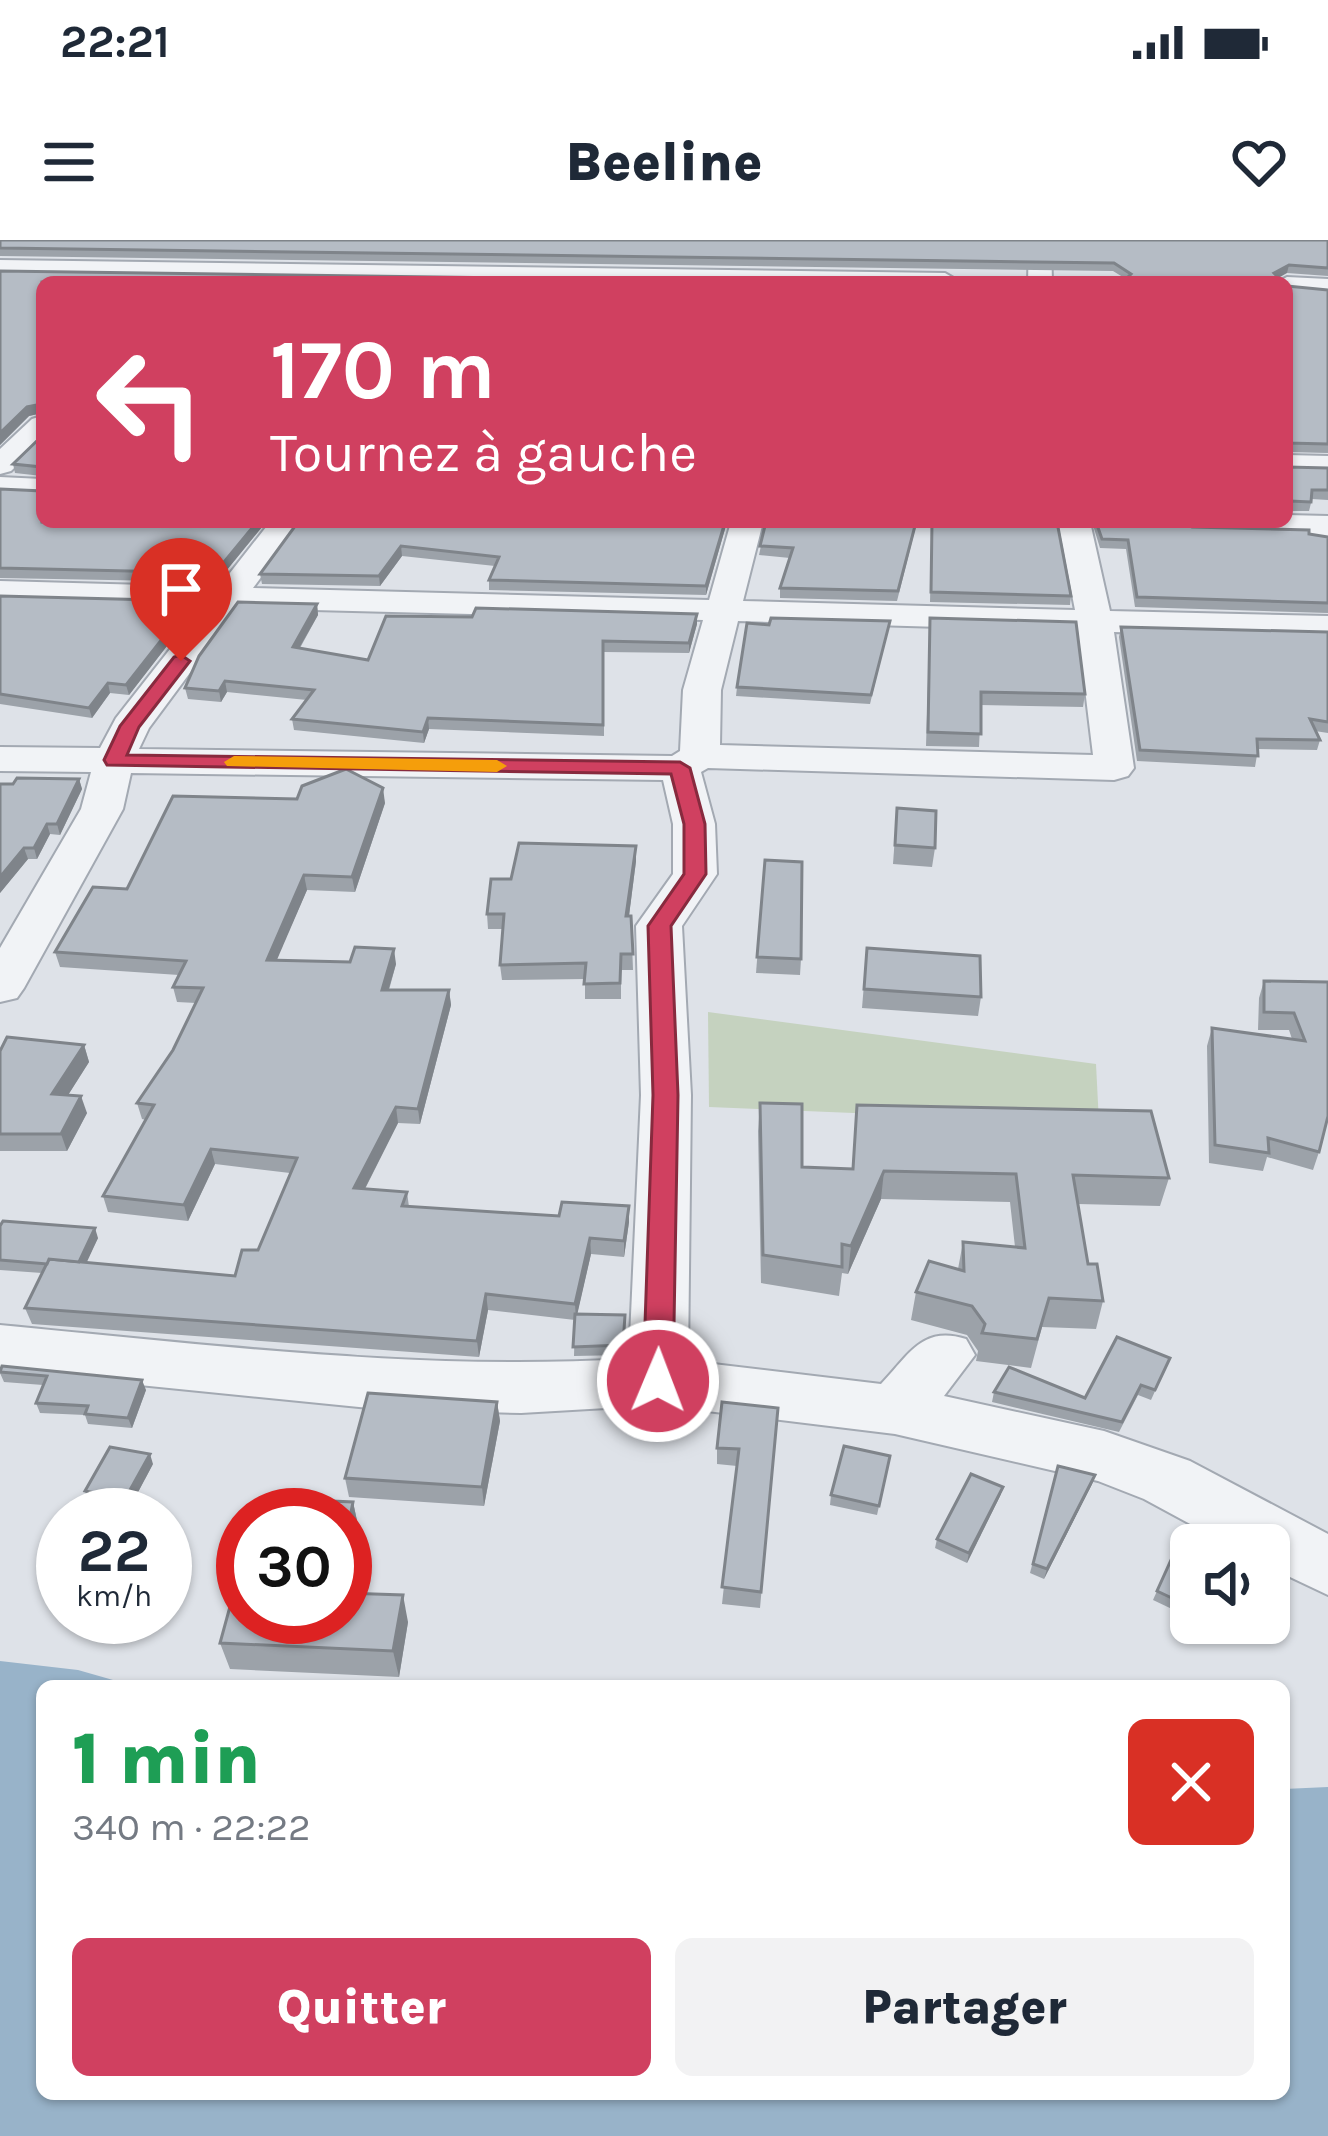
<!DOCTYPE html>
<html lang="fr">
<head>
<meta charset="utf-8">
<style>
  :root { --surface:#fff; --page:#f2f2f3; --text:#1f2937; --muted:#747a83; --accent:#d04060 }
  body { margin:0; font-family:Karla,sans-serif; background:var(--page); color:var(--text); height:100vh; display:flex; flex-direction:column; font-size:45px; white-space:nowrap }
  * { box-sizing:border-box; margin:0 }
  p { font-size:39px; color:var(--muted) }
  .icon { flex:none; width:66px; height:66px; fill:none; stroke:currentColor; stroke-width:2; stroke-linecap:round; stroke-linejoin:round }
  .map { position:relative; flex:1; overflow:hidden }
  .sheet { position:absolute; left:36px; top:1440px; width:1254px; height:420px; display:flex; flex-direction:column; background:var(--surface); border-radius:18px; box-shadow:0 3px 9px #0004 }
  .sheet>* { flex:none }
  .hud { position:absolute; left:36px; top:36px; width:1257px; height:252px; border-radius:18px; box-shadow:0 3px 9px #0004; background:#d04060; color:#fff; overflow:hidden }
  .fabs { position:absolute; left:1170px; top:1284px; display:grid; gap:24px }
  .fabs a { display:grid; place-items:center; width:120px; height:120px; border-radius:18px; background:var(--surface); box-shadow:0 3px 9px #0004; font-size:60px }
  .speed { position:absolute; left:36px; top:1248px; display:flex; gap:24px; font-size:60px; font-weight:700; text-align:center }
  .speed>* { display:grid; place-content:center; width:156px; height:156px; border-radius:50%; background:var(--surface); box-shadow:0 3px 9px #0004; line-height:1 }
  .speed small { font-size:30px; font-weight:400 }
  .speed .limit { border:18px solid #d22; background:#fff; color:#111 }
  .pin { position:absolute; display:grid; place-items:center; width:102px; height:102px; color:#fff; margin:-123px -51px; border-radius:50% 50% 50% 0; rotate:-45deg; box-shadow:0 0 12px #0007 }
  .pin .icon { rotate:45deg }
  .me { position:absolute; width:132px; margin:-66px; rotate:1deg; stroke-linejoin:round; filter:drop-shadow(0 0 9px #0008) }
  .turn { display:flex; align-items:center; gap:42px; height:252px; padding:0 36px; font-size:54px }
  .turn .icon { width:156px; height:156px; stroke-width:2.5 }
  .turn b { display:block; font-size:84px; line-height:102px }
  .round { display:grid; place-items:center; flex:none; width:126px; height:126px; border-radius:18px; background:var(--page) }
  .summary { display:flex; align-items:center; justify-content:space-between; height:204px; padding:0 36px }
  h1 { font-size:72px; font-weight:800; line-height:90px; color:#1e9e55 }
  .action { display:flex; gap:24px; margin-top:auto; padding:24px 36px }
  .action a { flex:1; height:138px; border-radius:18px; background:var(--accent); color:#fff; font-size:48px; font-weight:800; line-height:138px; text-align:center }
  .action a+a { background:var(--page); color:var(--text) }
  .status { display:flex; justify-content:space-between; align-items:center; height:84px; padding:0 60px; background:var(--surface); direction:ltr }
  .status svg { height:33px; fill:currentColor }
  header { display:flex; justify-content:space-between; align-items:center; height:156px; padding:0 36px; background:var(--surface); font-size:54px; font-weight:800 }
  .map>svg:first-child { display:block }
  .green { fill:#c5d2bf }
  .water { fill:#98b3c9 }
  .lines { fill:none; stroke-linecap:round; stroke-linejoin:round }
  .minor-casing { stroke:#a3a9b2; stroke-width:4 }
  .minor { fill:#f1f3f6; fill-rule:evenodd }
  .wall { fill:#9ca2a9 }
  .shaded-wall { fill:#7f848a }
  .building { fill:#b5bcc5; stroke:#7f848a; stroke-width:3 }
  .route { fill:#d04060; stroke:#872a3e; stroke-width:3 }
  .slow { fill:#f59e0b }
</style>
</head>
<body>
<div class="status"><b>22:21</b><svg viewBox="0 0 49 12"><path d="M0 12V9h3v3zM5 12V6h3v6zM10 12V3h3v9zM15 12V0h3v12zM26 1h20v11H26zM47 4h2v5h-2z"/></svg></div>
<header><svg class="icon" aria-label="menu" viewBox="0 0 24 24"><path d="M4 6h16M4 12h16M4 18h16"/></svg>Beeline<svg class="icon" aria-label="heart" viewBox="0 0 24 24"><path d="M12 20l-8-8c-3-5 5-10 8-4 3-6 11-1 8 4z"/></svg></header>
<div class="map">
<svg width="1328" height="1896" viewBox="0 0 1328 1896">
  <rect width="100%" height="100%" fill="#dee2e8"/>
  <!-- green -->
  <path class="green" d="M708 772 1096 824 1099 883 709 867Z"/>
  <!-- water -->
  <path class="water" d="M0 1421 78 1430 134 1446H42V1854H1284V1549L1328 1547V1896H0Z"/>
  <g class="lines">
    <defs>
      <g id="minor">
        <path d="M1029 0H1051L1052 42H1028Z"/>
        <path d="M0 20 945 33 957 40 580 42 0 34Z"/>
        <path d="M1287 37 1328 39V53L1287 51V42H1277Z"/>
        <path d="M42 176V201L11 231 0 234V209L32 179Z"/>
        <path d="M1287 215 1328 216V234L1287 233Z"/>
        <path d="M0 237 42 239V257L0 255Z"/>
        <path d="M1287 275 1328 276V296L1190 292 1174 282H1287Z"/>
        <path d="M270 282H302L253 348 709 360 731 282H763L743 361 1075 370 1058 282H1090L1110 371 1328 376V398L1114 392 1134 528 1128 536 1114 540 708 528 701 532 715 584 717 634 682 686 691 855 688 1121 881 1144C909 1115 922 1085 966 1099L975 1115 944 1156 1104 1191 1190 1221 1328 1294V1355L1269 1327V1305H1229L1144 1259 1098 1241 895 1194 658 1165 521 1173 379 1169 0 1131V1085C210 1105 418 1131 629 1119L641 855 636 686 673 634V584L663 540 131 533 123 569 24 748 17 758 0 762V708L81 569 91 532 0 531V507L100 508 116 478 203 367 0 361V341L219 347ZM238 368 703 380 683 450 680 511 672 516 139 509 149 488ZM738 381 1078 391 1093 515 720 505 721 450Z"/>
      </g>
    </defs>
    <!-- minor casing -->
    <use href="#minor" class="minor-casing"/>
    <!-- minor -->
    <use href="#minor" class="minor"/>
  </g>
  <!-- wall -->
  <g class="wall">
    <path d="M0 0H1328V36L1287 33 42 173 29 176 0 205V31L592 39H1126L1113 31 0 16Z"/>
    <path d="M1287 46 1328 50V213L1287 212Z"/>
    <path d="M42 196V236L15 233 13 224Z"/>
    <path d="M1287 227 1328 228V260L1312 259 1309 271H1287Z"/>
    <path d="M0 249 266 282 217 342 0 338Z"/>
    <path d="M298 282H727L706 355 489 350V340L495 326 402 316 380 346 262 344 260 334Z"/>
    <path d="M766 282H917L897 361 780 358V348L790 318 759 315Z"/>
    <path d="M932 282 1071 356 1070 365 930 362Z"/>
    <path d="M1092 282H1183L1192 287 1328 297V373L1135 367 1126 309 1100 308Z"/>
    <path d="M0 356 192 361 194 371 129 455 110 453 92 478 0 464Z"/>
    <path d="M317 364 318 375 300 408 368 420 472 377 697 374V384L689 413 604 412V496L429 489 424 503 294 490 292 479 307 460 227 452 221 462 188 459 185 448Z"/>
    <path d="M930 378 1085 454 1083 467 981 465 979 507 926 506Z"/>
    <path d="M890 381 870 464 736 456 737 447Z"/>
    <path d="M1121 387 1328 392V493L1315 491 1320 500 1317 510 1258 509 1255 527 1137 521 1119 397Z"/>
    <path d="M79 539 82 549 60 595 50 594 37 619H28L0 653 13 544Z"/>
    <path d="M385 563 355 652 307 650 276 720 396 724 389 750H449L451 765 420 884 398 883 365 949 407 952 409 967 559 976 629 966V982L624 1017 591 1014 577 1074 625 1075 624 1115 574 1116 575 1080 488 1070 479 1117 32 1084 25 1068 42 1033 0 1030V986L98 998 86 1022 235 1036 258 1010 290 933 215 924 188 981 108 972 103 956 146 880 142 879 137 863 173 810 196 763 177 762 173 747 179 735 60 727 55 712 127 649Z"/>
    <path d="M897 568 935 608 932 627 893 624Z"/>
    <path d="M636 606V621L629 676H631L633 730H621V759H585V739L502 740 500 725 503 689H488L487 674 511 639Z"/>
    <path d="M765 620 801 719 800 735 756 733Z"/>
    <path d="M867 708 981 757 978 776 862 768Z"/>
    <path d="M1264 741 1328 742 1319 912 1313 930 1267 917 1263 931 1209 923 1207 806 1212 788 1292 799 1289 790H1258L1259 758Z"/>
    <path d="M84 805 89 822 68 855 87 873 67 911H0V811Z"/>
    <path d="M760 863 802 927 852 929 857 865 1169 938 1160 966 1078 964 1088 1024 1103 1061 1096 1089 1042 1087 1031 1128 976 1121 978 1111 967 1095 911 1080 916 1052 958 1029 963 1002 1015 1007 1010 962 881 959 848 1034 842 1033 839 1056 761 1043 758 891Z"/>
    <path d="M1170 1118 1151 1160 1138 1155 1119 1192 992 1162 994 1152 1085 1158Z"/>
    <path d="M2 1126 146 1150 132 1188 88 1184 85 1175 40 1173 36 1163 43 1145 4 1142 0 1133Z"/>
    <path d="M497 1162 500 1181 484 1266 349 1257 345 1238Z"/>
    <path d="M778 1168 760 1368 722 1364 737 1226 717 1224V1208Z"/>
    <path d="M890 1216 877 1275 830 1265 831 1255Z"/>
    <path d="M153 1224 129 1269 88 1261 85 1251Z"/>
    <path d="M1058 1226 1095 1235 1092 1244 1044 1339 1030 1333Z"/>
    <path d="M1003 1247 1000 1256 967 1323 935 1308 937 1299Z"/>
    <path d="M353 1262 359 1290 346 1353 408 1382 399 1437 230 1429 220 1403 345 1275Z"/>
    <path d="M1191 1305V1378L1153 1360 1157 1351Z"/>
  </g>
  <!-- shaded-wall -->
  <g class="shaded-wall">
    <path d="M1289 25 1287 33 1273 41 1274 33Z"/>
    <path d="M42 164V173L29 176 0 205V193L27 167Z"/>
    <path d="M257 282H266L217 342 215 333Z"/>
    <path d="M725 282H727L706 355V346Z"/>
    <path d="M401 306 402 316 380 346 379 336Z"/>
    <path d="M192 361 194 371 129 455 126 445Z"/>
    <path d="M317 364 318 375 294 417 293 407Z"/>
    <path d="M697 374V384L689 413V403Z"/>
    <path d="M225 441 227 452 221 462 219 451Z"/>
    <path d="M108 443 110 453 92 478 89 468Z"/>
    <path d="M428 478 429 489 424 503 423 492Z"/>
    <path d="M79 539 82 549 60 595 57 584Z"/>
    <path d="M383 548 385 563 355 652 352 637Z"/>
    <path d="M47 584 50 594 37 619 34 608Z"/>
    <path d="M636 606V621L627 691 626 676Z"/>
    <path d="M24 608 28 619 0 653V637Z"/>
    <path d="M304 635 307 650 270 736 267 720Z"/>
    <path d="M394 709 396 724 384 765 382 750Z"/>
    <path d="M449 750 451 765 420 884 418 869Z"/>
    <path d="M84 805 89 822 58 871 52 854Z"/>
    <path d="M81 856 87 873 67 911 61 894Z"/>
    <path d="M396 867 398 883 357 964 354 948Z"/>
    <path d="M211 909 215 924 188 981 184 965Z"/>
    <path d="M884 931 881 959 848 1034 851 1006Z"/>
    <path d="M629 966V982L624 1017V1001Z"/>
    <path d="M95 988 98 998 80 1037 76 1027Z"/>
    <path d="M590 998 591 1014 576 1080 575 1064Z"/>
    <path d="M486 1054 488 1070 479 1117 477 1101Z"/>
    <path d="M142 1140 146 1150 132 1188 128 1178Z"/>
    <path d="M497 1162 500 1181 484 1266 482 1247Z"/>
    <path d="M150 1214 153 1224 129 1269 125 1259Z"/>
    <path d="M1095 1235 1092 1244 1044 1339 1047 1329Z"/>
    <path d="M1003 1247 1000 1256 967 1323 969 1313Z"/>
    <path d="M353 1262 359 1290 345 1360V1302Z"/>
    <path d="M403 1355 408 1382 399 1437 393 1411Z"/>
  </g>
  <!-- building -->
  <g class="building">
    <path d="M0 0H1328V28L1289 25 1274 33 1283 42H42V164L27 167 0 193V31L592 39H1126L1131 34 1114 23 0 8Z"/>
    <path d="M1287 46 1328 50V204L1287 203Z"/>
    <path d="M42 196V227L13 224Z"/>
    <path d="M1287 227 1328 228V250H1312L1311 262 1290 261 1287 265Z"/>
    <path d="M0 249 42 251V282H257L215 333 0 328Z"/>
    <path d="M298 282H725L706 346 489 340 499 317 401 306 379 336 260 334Z"/>
    <path d="M766 282H916L898 351 780 348 793 308 760 306Z"/>
    <path d="M932 282H1057L1071 356 931 352Z"/>
    <path d="M1096 282H1183L1192 287 1309 290V294L1328 297V363L1137 357 1128 300 1102 299Z"/>
    <path d="M0 356 192 361 126 445 108 443 89 468 0 454Z"/>
    <path d="M238 362 317 364 293 407 368 420 386 376 472 377 476 368 697 374 689 403 603 401V485L428 478 423 492 292 479 314 450 225 441 219 451 185 448 199 416Z"/>
    <path d="M771 378 890 381 871 455 737 447 747 383 769 385Z"/>
    <path d="M930 378 1076 382 1085 454 981 452V494L928 492Z"/>
    <path d="M1121 387 1328 392V482L1310 479 1320 500 1257 499 1258 516 1140 510Z"/>
    <path d="M346 529 383 548 352 637 304 635 267 720 350 722 355 707 394 709 382 750H449L418 869 396 867 354 948 407 952 402 966 559 976 562 962 629 966 624 1001 590 998 575 1064 486 1054 477 1101 25 1068 49 1019 235 1036 242 1010H258L297 918 211 909 184 965 103 956 154 865 137 863 173 810 203 748 173 747 186 721 55 712 93 647 127 649 173 556 297 559 302 546Z"/>
    <path d="M17 538 79 539 57 584H47L34 608H24L0 637V544H13Z"/>
    <path d="M897 568 936 571 935 608 895 605Z"/>
    <path d="M519 603 636 606 626 676H631L633 714H621L620 743 584 744 586 723 500 725 504 674H487L491 639H511Z"/>
    <path d="M765 620 802 622 801 719 757 717Z"/>
    <path d="M867 708 980 716 981 757 864 749Z"/>
    <path d="M1264 741 1328 742V876L1319 912 1268 898 1269 913 1215 905 1212 788 1305 801 1294 773 1264 772Z"/>
    <path d="M7 797 84 805 52 854 81 856 61 894H0V811Z"/>
    <path d="M760 863 802 864V927L853 929 857 865 1151 871 1169 938 1073 935 1088 1024H1097L1103 1061 1049 1058 1037 1099 982 1093 985 1084 972 1066 916 1052 929 1021 964 1031 963 1002 1025 1008 1016 934 884 931 851 1006 842 1004V1027L763 1015Z"/>
    <path d="M3 981 95 988 79 1022 49 1019 47 1024 0 1020V986Z"/>
    <path d="M575 1074 625 1075 623 1105 573 1107Z"/>
    <path d="M1117 1097 1170 1118 1155 1150 1141 1145 1122 1182 994 1152 1009 1127 1085 1158Z"/>
    <path d="M2 1126 142 1140 128 1178 85 1174 88 1166 36 1163 47 1136 0 1132Z"/>
    <path d="M368 1153 497 1162 482 1247 345 1238Z"/>
    <path d="M722 1162 778 1168 761 1352 722 1347 739 1209 717 1208Z"/>
    <path d="M844 1206 890 1216 879 1266 831 1255Z"/>
    <path d="M110 1207 150 1214 125 1259 85 1251Z"/>
    <path d="M1058 1226 1095 1235 1047 1329 1033 1324Z"/>
    <path d="M971 1234 1003 1247 969 1313 937 1299Z"/>
    <path d="M260 1258 353 1262 345 1302V1275H255Z"/>
    <path d="M1185 1289 1222 1305H1191V1367L1157 1351Z"/>
    <path d="M243 1319V1377H345V1353L403 1355 393 1411 220 1403Z"/>
  </g>
  <!-- route -->
  <path class="route" d="M181 415 190 421 139 487 127 515 680 522 690 528 705 584 706 634 671 686 678 855 673 1141 669 1150H647L643 1141 653 855 648 686 684 634V584L671 534 107 525 104 520 120 486 174 417Z"/>
  <!-- slow -->
  <path class="slow" d="M234 516 497 520 507 526 497 532 227 526 224 522Z"/>
</svg>
<div class="fabs">
<a><svg class="icon" aria-label="sound" viewBox="0 0 24 24"><path d="M4 9h4l5-4v14l-5-4H4zM17 9q2 3 0 6"/></svg></a>
</div>
<div class="speed"><div>22<small>km/h</small></div><div class="limit">30</div></div>
<div class="pin" style="left:181px;top:421px;background:#d93025"><svg class="icon" aria-label="arrive" viewBox="0 0 24 24"><path d="M6 21V4h12l-3 4 3 4H6"/></svg></div>
<svg class="me" style="left:658px;top:1141px" viewBox="-20 -20 40 40"><circle r="17" fill="#d04060" stroke="#fff" stroke-width="3"/><path d="M0-11L8 9 0 5-8 9z" fill="#fff"/></svg>
<div class="hud">
<div class="turn"><svg class="icon" aria-label="left" viewBox="0 0 24 24"><path d="M17 20v-9H6M10 6l-5 5 5 5"/></svg><div><b>170 m</b>Tournez à gauche</div></div>
</div>
<section class="sheet">
<div class="summary"><div><h1>1 min</h1><p>340 m · 22:22</p></div><a class="round" style="background:#d93025;color:#fff"><svg class="icon" aria-label="close" viewBox="0 0 24 24"><path d="M6 6l12 12M18 6L6 18"/></svg></a></div>
<div class="action"><a>Quitter</a><a>Partager</a></div>
</section>
</div>
</body>
</html>
